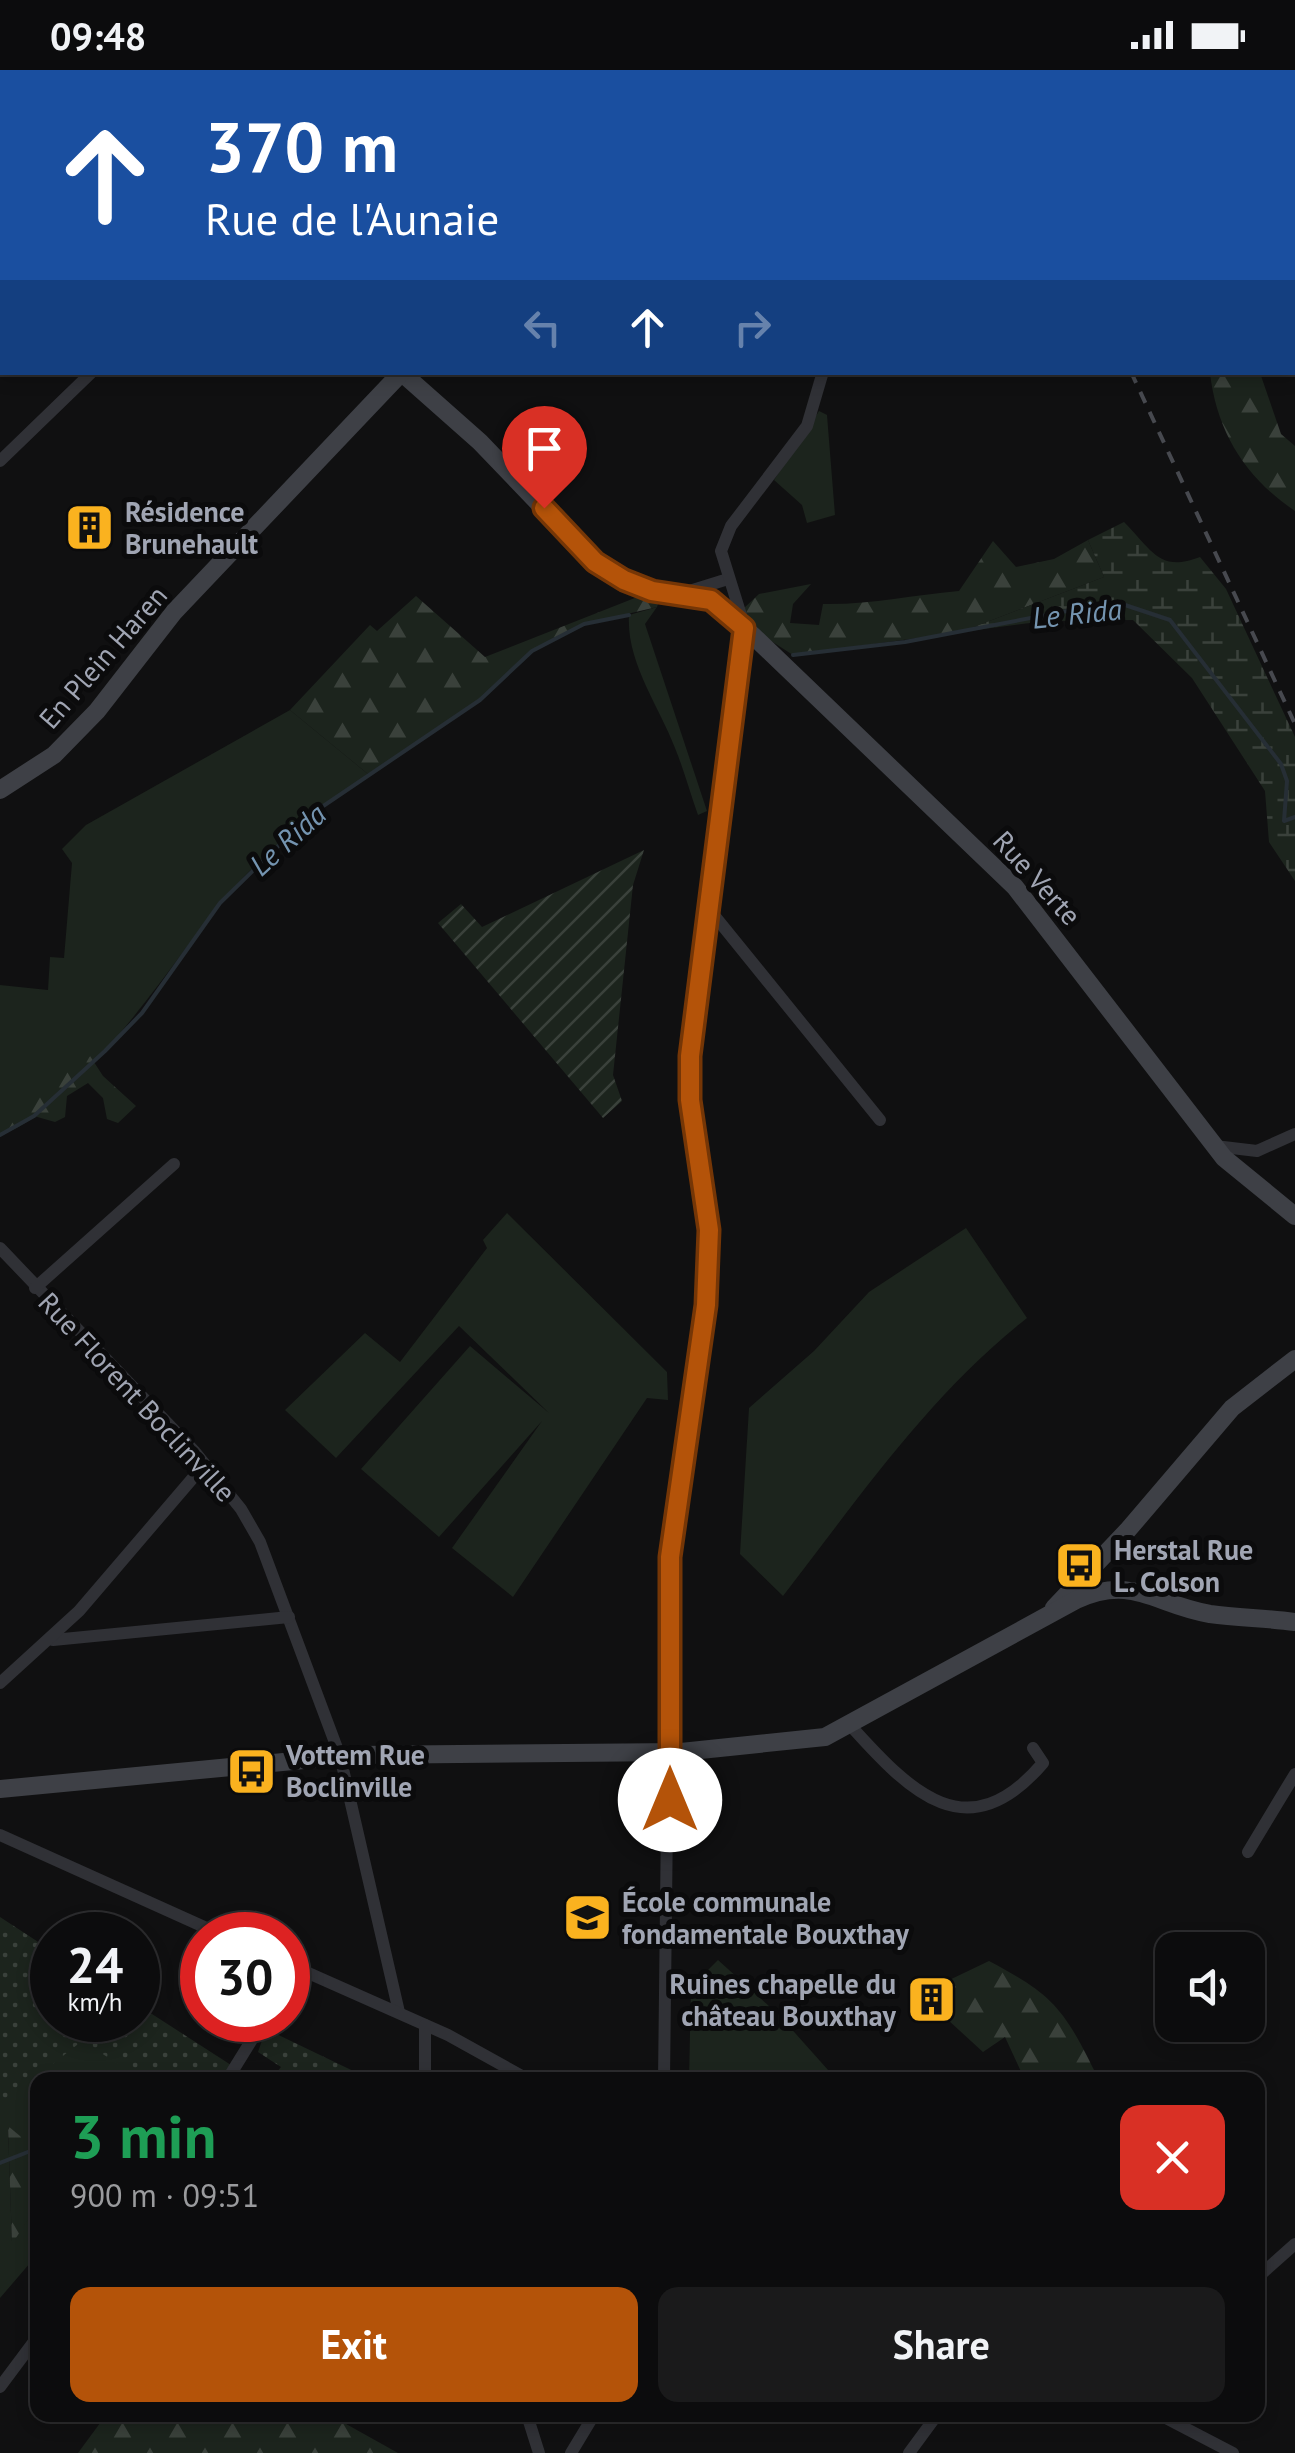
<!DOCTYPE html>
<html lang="en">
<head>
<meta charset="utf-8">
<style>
  :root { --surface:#0c0c0d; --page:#1a1a1b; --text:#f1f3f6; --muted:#9a9b9d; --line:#2c2c2e; --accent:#b45309 }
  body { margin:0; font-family:"PT Sans",sans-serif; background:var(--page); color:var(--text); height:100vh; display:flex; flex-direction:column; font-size:38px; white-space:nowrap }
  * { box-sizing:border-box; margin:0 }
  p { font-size:32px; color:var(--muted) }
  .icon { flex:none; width:55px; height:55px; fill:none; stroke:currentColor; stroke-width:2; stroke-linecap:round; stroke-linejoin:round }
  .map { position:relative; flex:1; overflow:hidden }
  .details { position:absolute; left:30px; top:2002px; width:1235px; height:350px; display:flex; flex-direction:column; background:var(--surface); border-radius:20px; box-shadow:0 5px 15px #0003,0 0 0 2px var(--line) }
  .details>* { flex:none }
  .guide { position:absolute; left:0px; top:0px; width:1295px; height:305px; box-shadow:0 5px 15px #0003,0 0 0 2px var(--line); background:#1a4fa0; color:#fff; overflow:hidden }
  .tools { position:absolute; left:1155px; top:1862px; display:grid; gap:20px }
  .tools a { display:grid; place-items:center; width:110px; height:110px; border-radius:20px; background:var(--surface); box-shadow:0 5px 15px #0003,0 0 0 2px var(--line); font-size:50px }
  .speed { position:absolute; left:30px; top:1842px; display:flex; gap:20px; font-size:50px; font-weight:700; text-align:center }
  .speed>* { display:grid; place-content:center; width:130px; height:130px; border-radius:50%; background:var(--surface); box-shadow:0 5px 15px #0003,0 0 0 2px var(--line); line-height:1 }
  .speed small { font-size:25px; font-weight:400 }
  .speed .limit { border:15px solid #d22; background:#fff; color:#111 }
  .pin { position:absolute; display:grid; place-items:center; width:85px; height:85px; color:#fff; margin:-102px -42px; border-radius:50% 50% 50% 0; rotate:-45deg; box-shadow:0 0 10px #0007 }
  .pin .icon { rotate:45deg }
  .me { position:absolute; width:110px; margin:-55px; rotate:0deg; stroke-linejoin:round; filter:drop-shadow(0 0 8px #0008) }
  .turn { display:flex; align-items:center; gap:35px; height:210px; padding:0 40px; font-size:45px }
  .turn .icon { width:130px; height:130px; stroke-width:2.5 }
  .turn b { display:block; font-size:70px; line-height:85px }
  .lanes { display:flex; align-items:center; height:95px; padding:0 40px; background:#0003; justify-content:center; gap:50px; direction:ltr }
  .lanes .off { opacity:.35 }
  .round { display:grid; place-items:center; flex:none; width:105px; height:105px; border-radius:20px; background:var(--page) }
  .head { display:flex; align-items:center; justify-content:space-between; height:170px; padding:0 40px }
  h1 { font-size:60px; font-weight:600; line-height:75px; color:#1e9e55 }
  .cta { display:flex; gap:20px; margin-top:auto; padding:20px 40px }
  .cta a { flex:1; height:115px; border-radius:20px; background:var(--accent); color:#fff; font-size:40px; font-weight:600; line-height:115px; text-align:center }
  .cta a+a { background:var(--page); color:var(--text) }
  .status { display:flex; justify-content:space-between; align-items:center; height:70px; padding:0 50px; background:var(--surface); direction:ltr }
  .status svg { height:28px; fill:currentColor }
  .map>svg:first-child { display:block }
  .grass { fill:#1c241d }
  .forest { fill:url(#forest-firs) }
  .wetland { fill:url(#wetland-marsh) }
  .park { fill:url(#park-dots) }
  .garden { fill:url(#garden-furrows) }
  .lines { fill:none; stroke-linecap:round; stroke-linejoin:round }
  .stream { stroke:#262e35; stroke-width:4 }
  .street { stroke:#303136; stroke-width:12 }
  .secondary { stroke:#3e4046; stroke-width:18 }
  .rail { stroke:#47494f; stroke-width:4; stroke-dasharray:12 10; stroke-linecap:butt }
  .route-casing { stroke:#753606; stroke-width:25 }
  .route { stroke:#b45309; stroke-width:18 }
  .labels { text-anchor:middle; stroke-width:10; stroke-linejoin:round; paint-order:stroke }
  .poi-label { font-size:28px; font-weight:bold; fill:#a0a5b3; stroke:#0b0b0c; text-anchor:start }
  .street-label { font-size:28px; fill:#a0a5b3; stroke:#0b0b0c }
  .water-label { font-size:30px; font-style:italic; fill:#7494b0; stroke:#0b0b0c }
</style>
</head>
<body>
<div class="status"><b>09:48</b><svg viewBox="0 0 49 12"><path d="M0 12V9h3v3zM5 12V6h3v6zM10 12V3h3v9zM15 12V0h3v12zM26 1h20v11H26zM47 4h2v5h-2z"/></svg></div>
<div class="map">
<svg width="1295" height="2383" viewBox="0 0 1295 2383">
  <defs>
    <pattern id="forest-firs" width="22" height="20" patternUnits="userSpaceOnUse" patternTransform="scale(2.5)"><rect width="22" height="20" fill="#1c241d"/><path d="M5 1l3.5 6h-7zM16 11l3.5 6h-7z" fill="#3a413b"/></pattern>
    <pattern id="wetland-marsh" width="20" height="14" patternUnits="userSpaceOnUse" patternTransform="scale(2.5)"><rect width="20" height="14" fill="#1c241d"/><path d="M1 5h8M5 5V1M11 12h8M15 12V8" fill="none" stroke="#3a413b"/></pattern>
    <pattern id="park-dots" width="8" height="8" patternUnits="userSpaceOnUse" patternTransform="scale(2.5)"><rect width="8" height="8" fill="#1c241d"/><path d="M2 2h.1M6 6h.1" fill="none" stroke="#3a413b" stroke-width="1.8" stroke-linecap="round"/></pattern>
    <pattern id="garden-furrows" width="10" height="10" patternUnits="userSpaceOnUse" patternTransform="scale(2.5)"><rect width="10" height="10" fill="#1c241d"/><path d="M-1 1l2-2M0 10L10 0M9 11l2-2" fill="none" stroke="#3a413b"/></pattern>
  </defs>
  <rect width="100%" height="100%" fill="#101011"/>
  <!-- grass -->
  <g class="grass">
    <path d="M819 341 827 345 835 445 807 453 802 435 774 410Z"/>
    <path d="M657 537 645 554 707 741 698 745C690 723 684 700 675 678 659 636 626 592 629 545Z"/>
    <path d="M290 640 368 704C315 744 261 783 219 835 169 897 76 1041 0 1065V915L48 920 50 887 64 888 72 793 62 779 86 755Z"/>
    <path d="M507 1143 667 1302 668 1330 647 1328 513 1527 452 1478 542 1351 439 1467 361 1399 470 1276 549 1343 459 1256 336 1388 285 1340 365 1263 400 1292 487 1178 483 1170Z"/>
    <path d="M966 1158 1027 1248C929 1325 859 1428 783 1526L740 1484 749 1338 814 1281 869 1222Z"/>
    <path d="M718 1890 779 1945 837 2010H689L691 1917Z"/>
    <path d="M0 1939 52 1950 186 2010H38L37 2081 8 2057 12 2172 37 2136V2185L0 2228Z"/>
  </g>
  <!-- forest -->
  <g class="forest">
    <path d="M1210 303H1260L1281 364 1295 376V441C1246 408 1217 363 1210 303Z"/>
    <path d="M1088 470 1104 507 961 562 793 585 765 567 743 539 759 524 811 514 793 534 790 553 819 555 823 534C870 535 912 525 959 521L993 471 1016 497 1054 489Z"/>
    <path d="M645 524 660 528 657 537 584 554 532 581 480 630 368 704 290 640 370 555 377 561 416 526 485 587Z"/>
    <path d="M90 986 103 1006 136 1036 118 1053 107 1049 103 1028 88 1013 67 1026 65 1047 55 1052 34 1046 0 1065V1043L15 1044 18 1033 56 1002 61 1007Z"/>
    <path d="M989 1891C1051 1924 1063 1937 1094 2000L1077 2010H1025L1005 1967 983 1982 947 1949 928 1947 916 1926Z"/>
    <path d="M8 2056 38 2081 37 2136 12 2174Z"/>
    <path d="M106 2345H330L398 2383H78Z"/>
  </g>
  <!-- wetland -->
  <path class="wetland" d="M1124 452C1152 480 1159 503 1200 487L1226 519 1295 667V811L1269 772 1265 721 1192 608 1133 550 1045 551 961 562 1104 507 1088 470Z"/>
  <!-- park -->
  <g class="park">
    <path d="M0 1847 52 1881V1950H138V1935L231 1995 222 2010H144L82 1971 0 2035Z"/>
    <path d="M266 1959 372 2010H271L281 1997 258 1982Z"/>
  </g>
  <!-- garden -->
  <path class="garden" d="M644 780 633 815 613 1005 622 1031 603 1048 438 853 461 834 482 857Z"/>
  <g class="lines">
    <!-- stream -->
    <g class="stream">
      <path d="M793 585 905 572 1083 538 1125 535 1170 550 1281 694 1287 711 1284 751 1295 747"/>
      <path d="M0 1065 34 1046 105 981 142 943 220 833 310 745 480 630 532 581 584 554 629 545"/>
      <path d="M0 2093 38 2078"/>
    </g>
    <!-- street -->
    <g class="street">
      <path d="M426 2 429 0"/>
      <path d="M740 2 743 0"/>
      <path d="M0 391 92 302"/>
      <path d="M683 523 728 509"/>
      <path d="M709 839 880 1050"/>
      <path d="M1215 1076 1257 1081 1295 1064"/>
      <path d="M0 1178 195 1382 241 1439 260 1472 340 1686 399 1942"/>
      <path d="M35 1218 174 1094"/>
      <path d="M53 1570 289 1547"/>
      <path d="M0 1613 79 1541 204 1395"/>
      <path d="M850 1655C911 1723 968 1781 1043 1693L1033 1678"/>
      <path d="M0 1765 222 1865"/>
      <path d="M1248 1782 1295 1704"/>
      <path d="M288 1894 448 1965 529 2010"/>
      <path d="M425 1955V2010"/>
      <path d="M227 2010 264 1950"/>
      <path d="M664 2010 670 1487 707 1235 709 1160 690 1030V986L744 578 745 558 721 481 731 456 807 356 822 305"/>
      <path d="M1258 2207 1295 2174"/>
      <path d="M0 2317 38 2266"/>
      <path d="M527 2345 539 2383"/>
      <path d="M1160 2345 1233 2383"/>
      <path d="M571 2383 594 2345"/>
      <path d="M909 2383 937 2345"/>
    </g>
    <!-- secondary -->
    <g class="secondary">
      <path d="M5 0 10 2"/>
      <path d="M401 302 480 372 595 492 653 521 711 530 745 558 1015 817 1224 1088 1295 1146"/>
      <path d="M0 720 54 685 97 641 174 542 401 303"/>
      <path d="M1054 1538 1127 1461 1232 1338 1295 1289"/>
      <path d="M0 1719 357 1685 681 1682 825 1667 1076 1530C1134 1504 1155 1535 1210 1544 1239 1548 1266 1548 1295 1552"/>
    </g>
    <!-- rail -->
    <g class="rail">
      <path d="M986 0 988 2"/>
      <path d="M1131 302 1295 654"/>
    </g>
  </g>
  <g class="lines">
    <defs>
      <path id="route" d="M544 438 595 492 624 510 652 521 711 530 744 558 690 986V1030L709 1160 706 1235 670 1487V1730"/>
    </defs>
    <!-- route casing -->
    <use href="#route" class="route-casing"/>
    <!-- route -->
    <use href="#route" class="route"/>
  </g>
  <!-- icons -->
  <defs>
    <symbol id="building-square" viewBox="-11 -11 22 22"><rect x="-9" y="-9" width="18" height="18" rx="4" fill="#fab21f" stroke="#0b0b0c"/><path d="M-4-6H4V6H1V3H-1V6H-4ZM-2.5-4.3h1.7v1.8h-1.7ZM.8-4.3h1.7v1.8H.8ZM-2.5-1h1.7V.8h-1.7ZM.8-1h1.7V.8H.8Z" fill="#111"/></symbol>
    <symbol id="bus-square" viewBox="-11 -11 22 22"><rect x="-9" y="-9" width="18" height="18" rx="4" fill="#fab21f" stroke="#0b0b0c"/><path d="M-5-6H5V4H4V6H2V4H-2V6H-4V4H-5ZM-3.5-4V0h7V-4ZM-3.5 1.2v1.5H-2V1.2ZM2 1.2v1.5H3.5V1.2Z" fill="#111"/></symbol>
    <symbol id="school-square" viewBox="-11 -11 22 22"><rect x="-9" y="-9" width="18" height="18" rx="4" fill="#fab21f" stroke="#0b0b0c"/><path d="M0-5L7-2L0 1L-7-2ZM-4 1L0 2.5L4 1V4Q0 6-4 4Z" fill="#111"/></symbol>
  </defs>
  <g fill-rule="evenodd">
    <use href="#building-square" x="62" y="430" width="55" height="55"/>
    <use href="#bus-square" x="1052" y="1468" width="55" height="55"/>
    <use href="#bus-square" x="224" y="1674" width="55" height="55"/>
    <use href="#school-square" x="560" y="1820" width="55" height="55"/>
    <use href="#building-square" x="904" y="1902" width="55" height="55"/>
  </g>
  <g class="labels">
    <!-- poi labels -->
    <g class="poi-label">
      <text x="125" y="452">Résidence<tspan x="125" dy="32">Brunehault</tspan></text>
      <text x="1114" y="1490">Herstal Rue<tspan x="1114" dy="32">L. Colson</tspan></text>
      <text x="286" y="1695">Vottem Rue<tspan x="286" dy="32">Boclinville</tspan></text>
      <text x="622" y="1842">École communale<tspan x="622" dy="32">fondamentale Bouxthay</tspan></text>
      <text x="896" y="1924" text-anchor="end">Ruines chapelle du<tspan x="896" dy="32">château Bouxthay</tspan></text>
    </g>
    <!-- street labels -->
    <g class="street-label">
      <text transform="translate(103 587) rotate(-49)" y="10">En Plein Haren</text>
      <text transform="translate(1037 808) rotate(48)" y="10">Rue Verte</text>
      <text transform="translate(137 1327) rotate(47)" y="10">Rue Florent Boclinville</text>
    </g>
    <!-- water labels -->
    <g class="water-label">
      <text transform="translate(1077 544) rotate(-6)" y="10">Le Rida</text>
      <text transform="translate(288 770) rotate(-42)" y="10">Le Rida</text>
    </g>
  </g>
</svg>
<div class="tools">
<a><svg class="icon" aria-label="sound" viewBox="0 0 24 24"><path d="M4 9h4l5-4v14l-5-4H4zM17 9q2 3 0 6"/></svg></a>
</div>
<div class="speed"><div>24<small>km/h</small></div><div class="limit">30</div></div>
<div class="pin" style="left:544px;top:438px;background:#d93025"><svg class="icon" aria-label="arrive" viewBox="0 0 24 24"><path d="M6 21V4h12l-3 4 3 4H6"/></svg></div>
<svg class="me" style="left:670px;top:1730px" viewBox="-20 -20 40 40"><circle r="19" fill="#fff"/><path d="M0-13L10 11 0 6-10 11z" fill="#b45309"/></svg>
<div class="guide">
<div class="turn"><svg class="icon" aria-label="ahead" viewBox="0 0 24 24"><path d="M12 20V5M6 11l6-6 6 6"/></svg><div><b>370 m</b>Rue de l'Aunaie</div></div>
<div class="lanes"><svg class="icon off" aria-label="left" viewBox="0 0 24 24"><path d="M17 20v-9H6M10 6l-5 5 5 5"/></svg><svg class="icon" aria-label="ahead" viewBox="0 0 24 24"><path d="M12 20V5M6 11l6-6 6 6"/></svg><svg class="icon off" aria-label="right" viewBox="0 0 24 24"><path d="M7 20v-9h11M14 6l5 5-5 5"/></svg></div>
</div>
<section class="details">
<div class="head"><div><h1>3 min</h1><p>900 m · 09:51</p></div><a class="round" style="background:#d93025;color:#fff"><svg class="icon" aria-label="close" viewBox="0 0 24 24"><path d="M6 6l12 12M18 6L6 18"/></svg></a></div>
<div class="cta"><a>Exit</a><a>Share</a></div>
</section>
</div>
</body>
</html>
